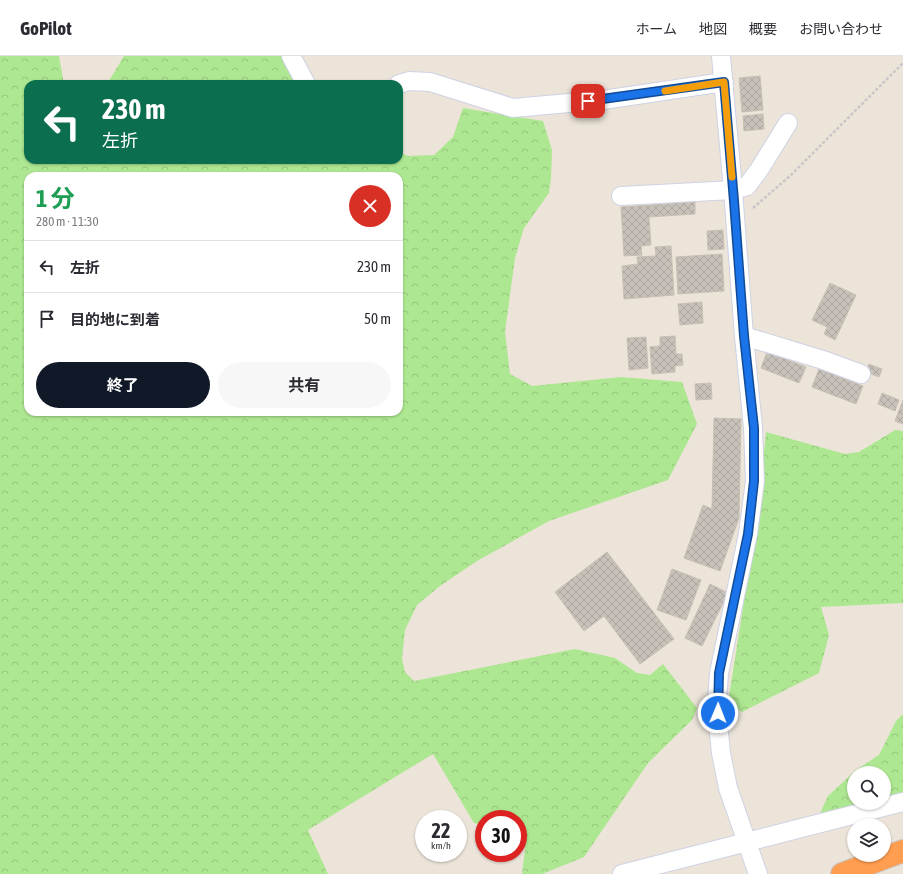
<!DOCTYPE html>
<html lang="ja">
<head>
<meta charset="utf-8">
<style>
  :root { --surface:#fff; --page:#f7f7f7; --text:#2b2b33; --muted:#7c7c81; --line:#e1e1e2; --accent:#111827 }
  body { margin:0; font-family:"Asap Condensed","Noto Sans JP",sans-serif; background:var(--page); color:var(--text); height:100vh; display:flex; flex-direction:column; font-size:15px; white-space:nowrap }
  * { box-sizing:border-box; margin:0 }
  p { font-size:13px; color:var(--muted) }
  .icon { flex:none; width:22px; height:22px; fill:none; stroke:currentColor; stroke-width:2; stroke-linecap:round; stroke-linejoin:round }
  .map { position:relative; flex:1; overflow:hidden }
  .sheet { position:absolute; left:24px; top:116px; width:379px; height:244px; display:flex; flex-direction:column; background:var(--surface); border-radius:12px; box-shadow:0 1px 3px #0004 }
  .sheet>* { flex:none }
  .guide { position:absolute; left:24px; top:24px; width:379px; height:84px; border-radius:12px; box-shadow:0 1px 3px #0004; background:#0b6e4f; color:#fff; overflow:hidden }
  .tools { position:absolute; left:847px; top:710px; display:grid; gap:8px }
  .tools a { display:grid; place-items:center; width:44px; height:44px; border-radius:50%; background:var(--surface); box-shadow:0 1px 3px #0004; font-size:20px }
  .speed { position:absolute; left:415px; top:754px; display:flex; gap:8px; font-size:20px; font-weight:700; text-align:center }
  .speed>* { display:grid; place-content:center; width:52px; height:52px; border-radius:50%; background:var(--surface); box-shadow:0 1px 3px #0004; line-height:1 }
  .speed small { font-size:10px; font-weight:400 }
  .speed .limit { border:6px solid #d22; background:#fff; color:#111 }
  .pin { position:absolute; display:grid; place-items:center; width:34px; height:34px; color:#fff; margin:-17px; border-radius:8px; box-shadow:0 2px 6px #0006 }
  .me { position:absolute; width:44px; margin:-22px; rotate:1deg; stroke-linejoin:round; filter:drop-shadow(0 0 3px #0008) }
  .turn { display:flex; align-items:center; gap:14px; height:84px; padding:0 12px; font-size:18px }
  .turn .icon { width:52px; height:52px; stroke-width:2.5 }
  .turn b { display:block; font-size:28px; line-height:34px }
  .round { display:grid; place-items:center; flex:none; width:42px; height:42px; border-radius:21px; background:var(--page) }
  .headline { display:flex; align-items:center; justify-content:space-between; height:68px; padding:0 12px }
  h1 { font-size:24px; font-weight:700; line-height:30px; color:#1e9e55 }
  .button { display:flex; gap:8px; margin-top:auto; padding:8px 12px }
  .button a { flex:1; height:46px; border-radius:24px; background:var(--accent); color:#fff; font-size:16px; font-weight:700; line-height:46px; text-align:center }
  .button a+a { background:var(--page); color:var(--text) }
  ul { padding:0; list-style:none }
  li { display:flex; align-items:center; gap:12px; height:52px; padding:0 12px; border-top:1px solid var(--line) }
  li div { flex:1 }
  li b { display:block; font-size:15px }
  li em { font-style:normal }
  header { display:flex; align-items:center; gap:24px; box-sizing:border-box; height:56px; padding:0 20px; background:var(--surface); border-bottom:1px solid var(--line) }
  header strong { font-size:19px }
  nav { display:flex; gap:22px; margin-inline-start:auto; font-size:14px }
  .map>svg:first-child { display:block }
  .forest { fill:url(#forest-crowns); fill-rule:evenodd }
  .building { fill:url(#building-cross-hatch); stroke:#c7c0b3 }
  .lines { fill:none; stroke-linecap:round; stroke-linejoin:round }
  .street-casing { stroke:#ced2e3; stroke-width:20 }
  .highway-casing { stroke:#c7c7c7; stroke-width:24 }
  .path { stroke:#c7c7c7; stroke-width:2.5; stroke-dasharray:3 2; stroke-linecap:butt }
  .street { stroke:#fff; stroke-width:18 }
  .highway { stroke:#ff9d51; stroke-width:22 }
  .route-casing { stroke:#114b97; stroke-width:10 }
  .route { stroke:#1a73e8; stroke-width:7 }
  .slow { stroke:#f59e0b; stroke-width:7 }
</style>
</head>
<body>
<header>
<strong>GoPilot</strong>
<nav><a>ホーム</a><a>地図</a><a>概要</a><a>お問い合わせ</a></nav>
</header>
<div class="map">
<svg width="903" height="818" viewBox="0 0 903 818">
  <defs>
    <pattern id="forest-crowns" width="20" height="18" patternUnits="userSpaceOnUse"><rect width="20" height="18" fill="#aee791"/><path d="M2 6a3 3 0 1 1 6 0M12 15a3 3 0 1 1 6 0" fill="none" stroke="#96c67d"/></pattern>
    <pattern id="building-cross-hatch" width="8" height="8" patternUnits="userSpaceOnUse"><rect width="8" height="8" fill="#c7c1b9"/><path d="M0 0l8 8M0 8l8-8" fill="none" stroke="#aba69f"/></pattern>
  </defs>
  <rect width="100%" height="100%" fill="#ece4d9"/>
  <!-- forest -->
  <g class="forest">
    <path d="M0 0H59L64 28H28V104H399V96L408 100 434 99 453 81 463 52 543 65 552 94 551 123 549 137 524 172 515 202 505 276 510 318 532 330 621 321 682 326 697 368 668 424 549 465 477 505 440 530 417 549 405 574 402 603 405 616 414 625 575 593 615 602 637 617 650 619 663 608 697 652 692 664 648 707 584 801 542 818H522L526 785 518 776V763H484V769L474 767 433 698 308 774 328 818H0ZM28 120H399V356H28Z"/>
    <path d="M124 0H283L299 28H107Z"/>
    <path d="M895 374 903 375V547L821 551 829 579 819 617 742 656 728 647 759 450 766 376 845 398 859 396Z"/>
    <path d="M903 658V738L884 744V717H854V747H874L817 764 828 740 856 714 879 699 896 665Z"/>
  </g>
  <!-- building -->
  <g class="building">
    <path d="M760 20 763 54 742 56 739 22Z"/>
    <path d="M763 58 764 73 744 75 743 60Z"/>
    <path d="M695 146V158L649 161 651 189 641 190 642 199 624 200 621 151Z"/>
    <path d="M723 174 724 193 708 194 707 175Z"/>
    <path d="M671 190 674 239 624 243 622 210 638 208 637 201 656 200 655 191Z"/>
    <path d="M722 198 724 235 678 238 676 201Z"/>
    <path d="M830 227 856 239 835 284 824 278 827 271 812 264Z"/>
    <path d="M702 246 703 267 680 269 678 248Z"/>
    <path d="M675 280 676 298H682L683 309 675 310V316L652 318 650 291 660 290V281Z"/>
    <path d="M646 281 648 312 629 314 627 282Z"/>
    <path d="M767 296 806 311 799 327 761 312Z"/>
    <path d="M869 308 882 313 879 321 866 316Z"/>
    <path d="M819 313 863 330 856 348 812 331Z"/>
    <path d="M711 327 712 343 696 344 695 328Z"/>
    <path d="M882 337 899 344 895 355 878 348Z"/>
    <path d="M903 344V368L895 365Z"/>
    <path d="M714 362 741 363 739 462 720 515 684 502 703 449 712 453Z"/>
    <path d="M607 496 674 583 640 608 604 560 584 575 555 536Z"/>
    <path d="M672 513 701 524 686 564 657 554Z"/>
    <path d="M710 528 728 537 702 590 685 582Z"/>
  </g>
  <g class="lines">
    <defs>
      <g id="street">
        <path d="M291 0 306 28"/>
        <path d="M721 0 733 134 744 280 753 372 755 425 748 478 719 617 717 646 718 668 721 697 728 732 758 818"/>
        <path d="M399 28 409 25 430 26 513 52 603 44 724 26"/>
        <path d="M621 140 733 134 747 130 759 114 788 67"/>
        <path d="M744 280 823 304 861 318"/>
        <path d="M622 818 903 746"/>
      </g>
      <path id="highway" d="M842 818 903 795"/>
    </defs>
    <!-- street casing -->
    <use href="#street" class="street-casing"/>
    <!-- highway casing -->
    <use href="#highway" class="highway-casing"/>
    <!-- path -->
    <path class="path" d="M753 152 791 119 903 7"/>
    <!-- street -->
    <use href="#street" class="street"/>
    <!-- highway -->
    <use href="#highway" class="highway"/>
  </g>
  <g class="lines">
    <defs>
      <path id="route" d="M588 45 724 26 734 145 744 280 754 372V425L748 478 719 617 718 657"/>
    </defs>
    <!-- route casing -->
    <use href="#route" class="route-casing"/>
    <!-- route -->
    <use href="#route" class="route"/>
    <!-- slow -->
    <path class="slow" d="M665 35 724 26 732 121"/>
  </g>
</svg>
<div class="tools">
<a><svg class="icon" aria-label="search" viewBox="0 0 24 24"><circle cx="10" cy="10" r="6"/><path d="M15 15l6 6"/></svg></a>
<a><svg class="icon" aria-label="layers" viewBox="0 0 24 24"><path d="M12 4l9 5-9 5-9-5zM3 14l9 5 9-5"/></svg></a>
</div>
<div class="speed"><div>22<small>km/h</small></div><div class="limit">30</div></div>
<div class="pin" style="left:588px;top:45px;background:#d93025"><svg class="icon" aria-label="arrive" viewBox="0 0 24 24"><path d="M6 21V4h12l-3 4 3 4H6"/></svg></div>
<svg class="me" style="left:718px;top:657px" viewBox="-20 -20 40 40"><circle r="17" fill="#1a73e8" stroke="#fff" stroke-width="3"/><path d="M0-11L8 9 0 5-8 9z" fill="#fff"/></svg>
<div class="guide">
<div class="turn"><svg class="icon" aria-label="left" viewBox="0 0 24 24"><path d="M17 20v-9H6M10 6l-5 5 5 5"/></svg><div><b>230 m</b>左折</div></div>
</div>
<section class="sheet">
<div class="headline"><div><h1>1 分</h1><p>280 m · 11:30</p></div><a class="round" style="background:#d93025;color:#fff"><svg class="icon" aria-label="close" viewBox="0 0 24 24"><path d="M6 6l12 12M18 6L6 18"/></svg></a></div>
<ul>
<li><svg class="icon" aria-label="left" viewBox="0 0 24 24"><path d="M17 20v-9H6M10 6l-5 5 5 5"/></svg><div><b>左折</b></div><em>230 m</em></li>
<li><svg class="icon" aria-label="arrive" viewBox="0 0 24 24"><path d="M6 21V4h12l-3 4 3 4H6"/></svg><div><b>目的地に到着</b></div><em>50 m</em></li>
</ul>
<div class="button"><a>終了</a><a>共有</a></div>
</section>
</div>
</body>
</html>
